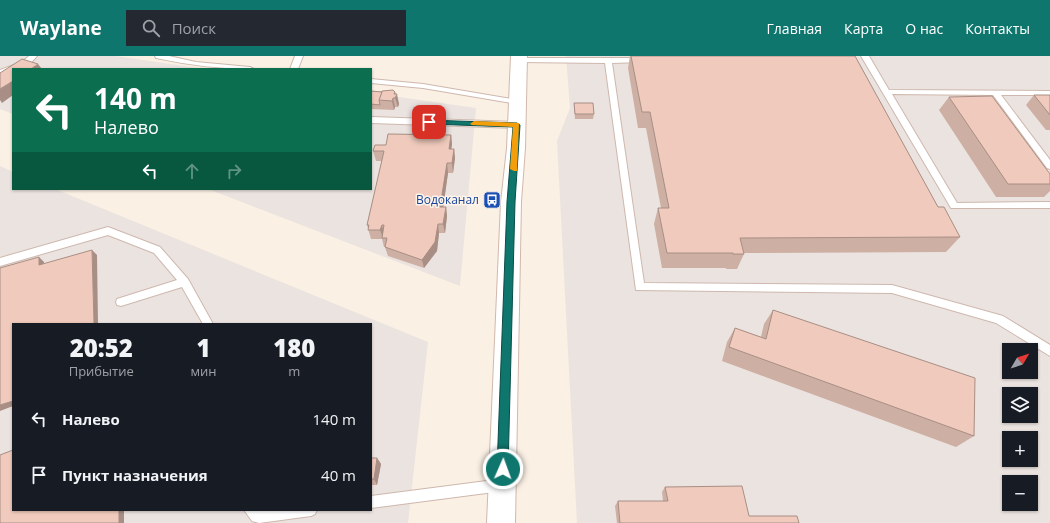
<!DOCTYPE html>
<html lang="ru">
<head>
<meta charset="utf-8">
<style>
  :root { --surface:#171b24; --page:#242831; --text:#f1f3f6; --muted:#9ea1a6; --accent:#0f766e }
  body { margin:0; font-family:"Open Sans",sans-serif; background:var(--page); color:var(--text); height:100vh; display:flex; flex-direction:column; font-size:15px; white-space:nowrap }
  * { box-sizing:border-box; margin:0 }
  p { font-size:13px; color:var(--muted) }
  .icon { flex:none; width:22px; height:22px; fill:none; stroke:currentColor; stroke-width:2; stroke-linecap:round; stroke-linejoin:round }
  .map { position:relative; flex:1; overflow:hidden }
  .side { position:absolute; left:12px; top:267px; width:360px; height:188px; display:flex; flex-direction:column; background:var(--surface); border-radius:0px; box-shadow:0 1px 3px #0004 }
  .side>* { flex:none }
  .banner { position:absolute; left:12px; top:12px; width:360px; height:122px; border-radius:0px; box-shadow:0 1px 3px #0004; background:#0b6e4f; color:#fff; overflow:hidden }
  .needle { width:26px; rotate:51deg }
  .fabs { position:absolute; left:1002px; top:287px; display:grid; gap:8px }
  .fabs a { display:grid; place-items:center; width:36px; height:36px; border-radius:0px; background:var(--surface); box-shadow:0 1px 3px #0004; font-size:20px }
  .pin { position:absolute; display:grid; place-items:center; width:34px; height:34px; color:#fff; margin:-17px; border-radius:8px; box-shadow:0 2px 6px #0006 }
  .me { position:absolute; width:44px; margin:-22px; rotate:2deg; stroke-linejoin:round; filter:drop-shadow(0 0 3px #0008) }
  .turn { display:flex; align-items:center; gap:14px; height:84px; padding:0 16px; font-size:18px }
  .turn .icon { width:52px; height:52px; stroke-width:2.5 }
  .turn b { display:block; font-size:28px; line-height:34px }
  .lanes { display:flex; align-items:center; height:38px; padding:0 16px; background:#0003; justify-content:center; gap:20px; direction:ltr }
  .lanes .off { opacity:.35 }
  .eta { display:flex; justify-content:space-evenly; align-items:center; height:68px; text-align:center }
  .eta b { font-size:24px; font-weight:800; line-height:28px }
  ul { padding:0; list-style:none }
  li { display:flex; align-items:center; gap:12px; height:56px; padding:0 16px }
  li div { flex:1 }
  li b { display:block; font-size:15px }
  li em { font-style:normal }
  header { display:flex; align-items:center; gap:24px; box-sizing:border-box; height:56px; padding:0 20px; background:var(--accent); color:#fff }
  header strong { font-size:19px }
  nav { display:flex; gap:22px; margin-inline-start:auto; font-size:14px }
  .search { width:280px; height:36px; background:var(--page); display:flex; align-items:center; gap:10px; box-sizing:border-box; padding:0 14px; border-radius:0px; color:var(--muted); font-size:15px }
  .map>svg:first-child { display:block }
  .industrial { fill:#ebe3df; fill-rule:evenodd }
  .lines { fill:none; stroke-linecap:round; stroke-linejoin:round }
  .lane-casing { stroke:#ceb8ae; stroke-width:2 }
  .secondary-casing { stroke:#d1b8ac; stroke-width:2 }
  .lane { fill:#fff; fill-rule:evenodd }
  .secondary { fill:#fff; fill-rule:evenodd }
  .wall { fill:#ceafa3 }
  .shaded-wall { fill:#a88e84 }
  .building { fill:#f0cbbd; stroke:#a88e84 }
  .route { fill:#0f766e; stroke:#0a4d48 }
  .slow { fill:#f59e0b }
  .labels { text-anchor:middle; stroke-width:3; stroke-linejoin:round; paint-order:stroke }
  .transit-label { font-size:12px; fill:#164399; stroke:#fef4ea; text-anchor:end }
</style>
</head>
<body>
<header>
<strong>Waylane</strong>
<div class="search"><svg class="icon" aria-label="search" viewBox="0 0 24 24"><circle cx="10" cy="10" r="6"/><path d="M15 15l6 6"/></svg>Поиск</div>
<nav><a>Главная</a><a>Карта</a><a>О нас</a><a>Контакты</a></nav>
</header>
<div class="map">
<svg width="1050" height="467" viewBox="0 0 1050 467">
  <rect width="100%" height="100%" fill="#fbf0e4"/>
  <!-- industrial -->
  <g class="industrial">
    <path d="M0 0H115L206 13H13V58L0 53Z"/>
    <path d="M566 0H1050V467H577L557 85 570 52ZM1009 294H1031V316H1009ZM1009 338H1031V360H1009ZM1009 382H1031V404H1009ZM1009 426H1031V448H1009Z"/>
    <path d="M371 37 476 52 460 230 208 133H371Z"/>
    <path d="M0 110 13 116V133H55L428 286 408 467H0ZM13 268H371V454H13Z"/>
  </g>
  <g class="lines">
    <defs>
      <g id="lane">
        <path d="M29 0H37L28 10 13 13V15L0 19V14L22 6Z"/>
        <path d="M155 0H169L196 6 250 11 254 13C220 13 189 9 156 2Z"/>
        <path d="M295 0H303L298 13H290Z"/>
        <path d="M861 0H869L889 34 1050 35V39H1001L1050 104V113L1047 112 993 39 892 38 957 147 1050 146V152H951Z"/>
        <path d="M516 2H642L646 4 642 6 612 7 644 227 892 229 1003 260 1050 289V300L996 267 892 237 636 234 605 7 519 6H516Z"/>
        <path d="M371 23 423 28 518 44 522 46 518 48 423 32 371 27Z"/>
        <path d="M371 61 517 66 521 69 517 72 371 67Z"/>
        <path d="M108 171 160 191 188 223 213 268H203L182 231 121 250 117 249 116 246 117 243 177 224 154 197 108 179 0 210V202Z"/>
        <path d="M502 423 506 425 508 429 506 433 502 435 371 452V440Z"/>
        <path d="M244 454H317L315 458 311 460 259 467 252 465Z"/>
      </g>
      <path id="secondary" d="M511 0H527L525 92 521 146 515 467H487L501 146 507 92Z"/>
    </defs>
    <!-- lane casing -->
    <use href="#lane" class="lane-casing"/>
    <!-- secondary casing -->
    <use href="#secondary" class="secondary-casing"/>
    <!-- lane -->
    <use href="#lane" class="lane"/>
    <!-- secondary -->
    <use href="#secondary" class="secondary"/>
  </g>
  <!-- wall -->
  <g class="wall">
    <path d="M630 0H855L938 151 960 181 946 196 744 197V198L737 213H726V212H662L654 168 658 152H661L646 72H638L628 12Z"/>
    <path d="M371 35 395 36 399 48 398 51H395L394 54 371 53Z"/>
    <path d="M1034 39H1050V74H1046L1026 49Z"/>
    <path d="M949 41 1050 118V135L1044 141H996L939 54Z"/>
    <path d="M574 47 594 58 593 63H575L574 52Z"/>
    <path d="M451 79 452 88 451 93H454L455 102 453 117H448L443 151H446L447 160 445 177H439L437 195 424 212 388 200 385 191H384L382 183H371L367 169 382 105H376L373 95 386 89Z"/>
    <path d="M773 254 974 380 956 391 722 305 727 286 735 272 761 281 764 268Z"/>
    <path d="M371 402H377L381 408 377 429H371Z"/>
    <path d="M665 431 749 460 799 467H617L615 450 618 445H663L662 436Z"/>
  </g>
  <!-- shaded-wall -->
  <g class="shaded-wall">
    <path d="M38 8 42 13H31Z"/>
    <path d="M13 25V39L2 47 0 44V33Z"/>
    <path d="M395 36 396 41 397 38 399 48 398 51 395 42 394 38Z"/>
    <path d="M393 42 395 51 394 54 392 45Z"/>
    <path d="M451 79 452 88 450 102 449 93Z"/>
    <path d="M454 93 455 102 453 117 452 107Z"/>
    <path d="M447 107 448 117 442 160 440 151Z"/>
    <path d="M446 151 447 160 445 177 443 168Z"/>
    <path d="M438 168 439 177 437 195 424 212 422 204Z"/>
    <path d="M382 169 384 178 383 182 380 174Z"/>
    <path d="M92 194 97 199 98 268H94Z"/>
    <path d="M39 201 44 206V214L39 209Z"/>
    <path d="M13 345V350L0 355V349Z"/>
    <path d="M377 402 381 408 377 429 374 423Z"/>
    <rect x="119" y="454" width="5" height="13"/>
  </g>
  <!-- building -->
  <g class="building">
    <path d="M631 0H855L938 151H944L960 181 740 182 744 198H733V197H667L658 152H669L650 56H642Z"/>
    <path d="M22 3 38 8 31 13H13V25L0 33V17Z"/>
    <path d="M393 34 395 36 394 38H397L395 42H393L392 45 379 44 382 35Z"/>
    <path d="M371 35 382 36 379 44 380 49 371 48Z"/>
    <path d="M1034 39H1050V59Z"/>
    <path d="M992 40 1050 118V128H1008L949 41Z"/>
    <path d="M574 47H593L594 58H575Z"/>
    <path d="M388 78 451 79 449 93H454L452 107H447L440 151H446L443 168H438L435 186 422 204 385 191 387 182H382L384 169H382L380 174H368L369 169H367L384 95H373L375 89H386Z"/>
    <path d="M92 194 94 268H13V345L0 349V212L39 201V209Z"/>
    <path d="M773 254 975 322 974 380 729 291 735 272 766 283Z"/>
    <path d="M13 394V454H119V467H0V399Z"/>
    <path d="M371 402H377L374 423H371Z"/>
    <path d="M742 430 749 460H797L799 467H620L618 445H668L665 431Z"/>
  </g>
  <!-- route -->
  <path class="route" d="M427 64 517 67 520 69 515 146 508 413 507 417 503 418 499 417 497 413 507 146 513 71 429 68H427Z"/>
  <!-- slow -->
  <path class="slow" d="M474 65 519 67 517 115H514L510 113 513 71 472 69 470 68Z"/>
  <!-- icons -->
  <defs>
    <symbol id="bus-square" viewBox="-11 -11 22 22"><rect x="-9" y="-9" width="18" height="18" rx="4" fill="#1a4fb4" stroke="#fef4ea"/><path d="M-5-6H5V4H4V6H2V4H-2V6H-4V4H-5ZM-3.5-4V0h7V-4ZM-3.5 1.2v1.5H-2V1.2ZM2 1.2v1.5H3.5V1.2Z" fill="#fff"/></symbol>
  </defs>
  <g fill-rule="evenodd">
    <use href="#bus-square" x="482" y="134" width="20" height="20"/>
  </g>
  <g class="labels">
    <!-- transit labels -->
    <g class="transit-label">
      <text x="479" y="148">Водоканал</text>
    </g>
  </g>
</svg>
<div class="fabs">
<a><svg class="needle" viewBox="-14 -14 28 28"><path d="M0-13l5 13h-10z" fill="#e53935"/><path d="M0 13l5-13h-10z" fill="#9ea1a6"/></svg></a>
<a><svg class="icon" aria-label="layers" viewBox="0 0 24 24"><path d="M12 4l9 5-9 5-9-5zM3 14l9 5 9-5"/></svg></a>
<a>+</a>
<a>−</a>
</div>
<div class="pin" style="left:429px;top:66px;background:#d93025"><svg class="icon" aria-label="arrive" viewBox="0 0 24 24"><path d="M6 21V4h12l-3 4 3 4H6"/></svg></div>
<svg class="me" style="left:503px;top:413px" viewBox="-20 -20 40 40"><circle r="17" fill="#0f766e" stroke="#fff" stroke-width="3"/><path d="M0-11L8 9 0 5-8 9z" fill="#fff"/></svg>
<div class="banner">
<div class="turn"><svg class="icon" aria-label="left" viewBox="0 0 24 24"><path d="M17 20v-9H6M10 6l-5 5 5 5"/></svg><div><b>140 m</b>Налево</div></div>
<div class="lanes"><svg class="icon" aria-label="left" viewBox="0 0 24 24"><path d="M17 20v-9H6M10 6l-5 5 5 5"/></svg><svg class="icon off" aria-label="ahead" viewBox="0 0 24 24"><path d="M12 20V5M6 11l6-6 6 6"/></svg><svg class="icon off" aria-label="right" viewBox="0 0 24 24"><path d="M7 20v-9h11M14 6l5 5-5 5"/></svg></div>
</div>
<section class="side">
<div class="eta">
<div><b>20:52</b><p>Прибытие</p></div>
<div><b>1</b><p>мин</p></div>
<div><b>180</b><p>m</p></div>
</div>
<ul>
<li><svg class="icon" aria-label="left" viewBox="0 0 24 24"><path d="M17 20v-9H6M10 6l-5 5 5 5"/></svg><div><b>Налево</b></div><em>140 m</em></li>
<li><svg class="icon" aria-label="arrive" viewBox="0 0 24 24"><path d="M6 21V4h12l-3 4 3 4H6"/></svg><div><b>Пункт назначения</b></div><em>40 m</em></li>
</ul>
</section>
</div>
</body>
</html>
